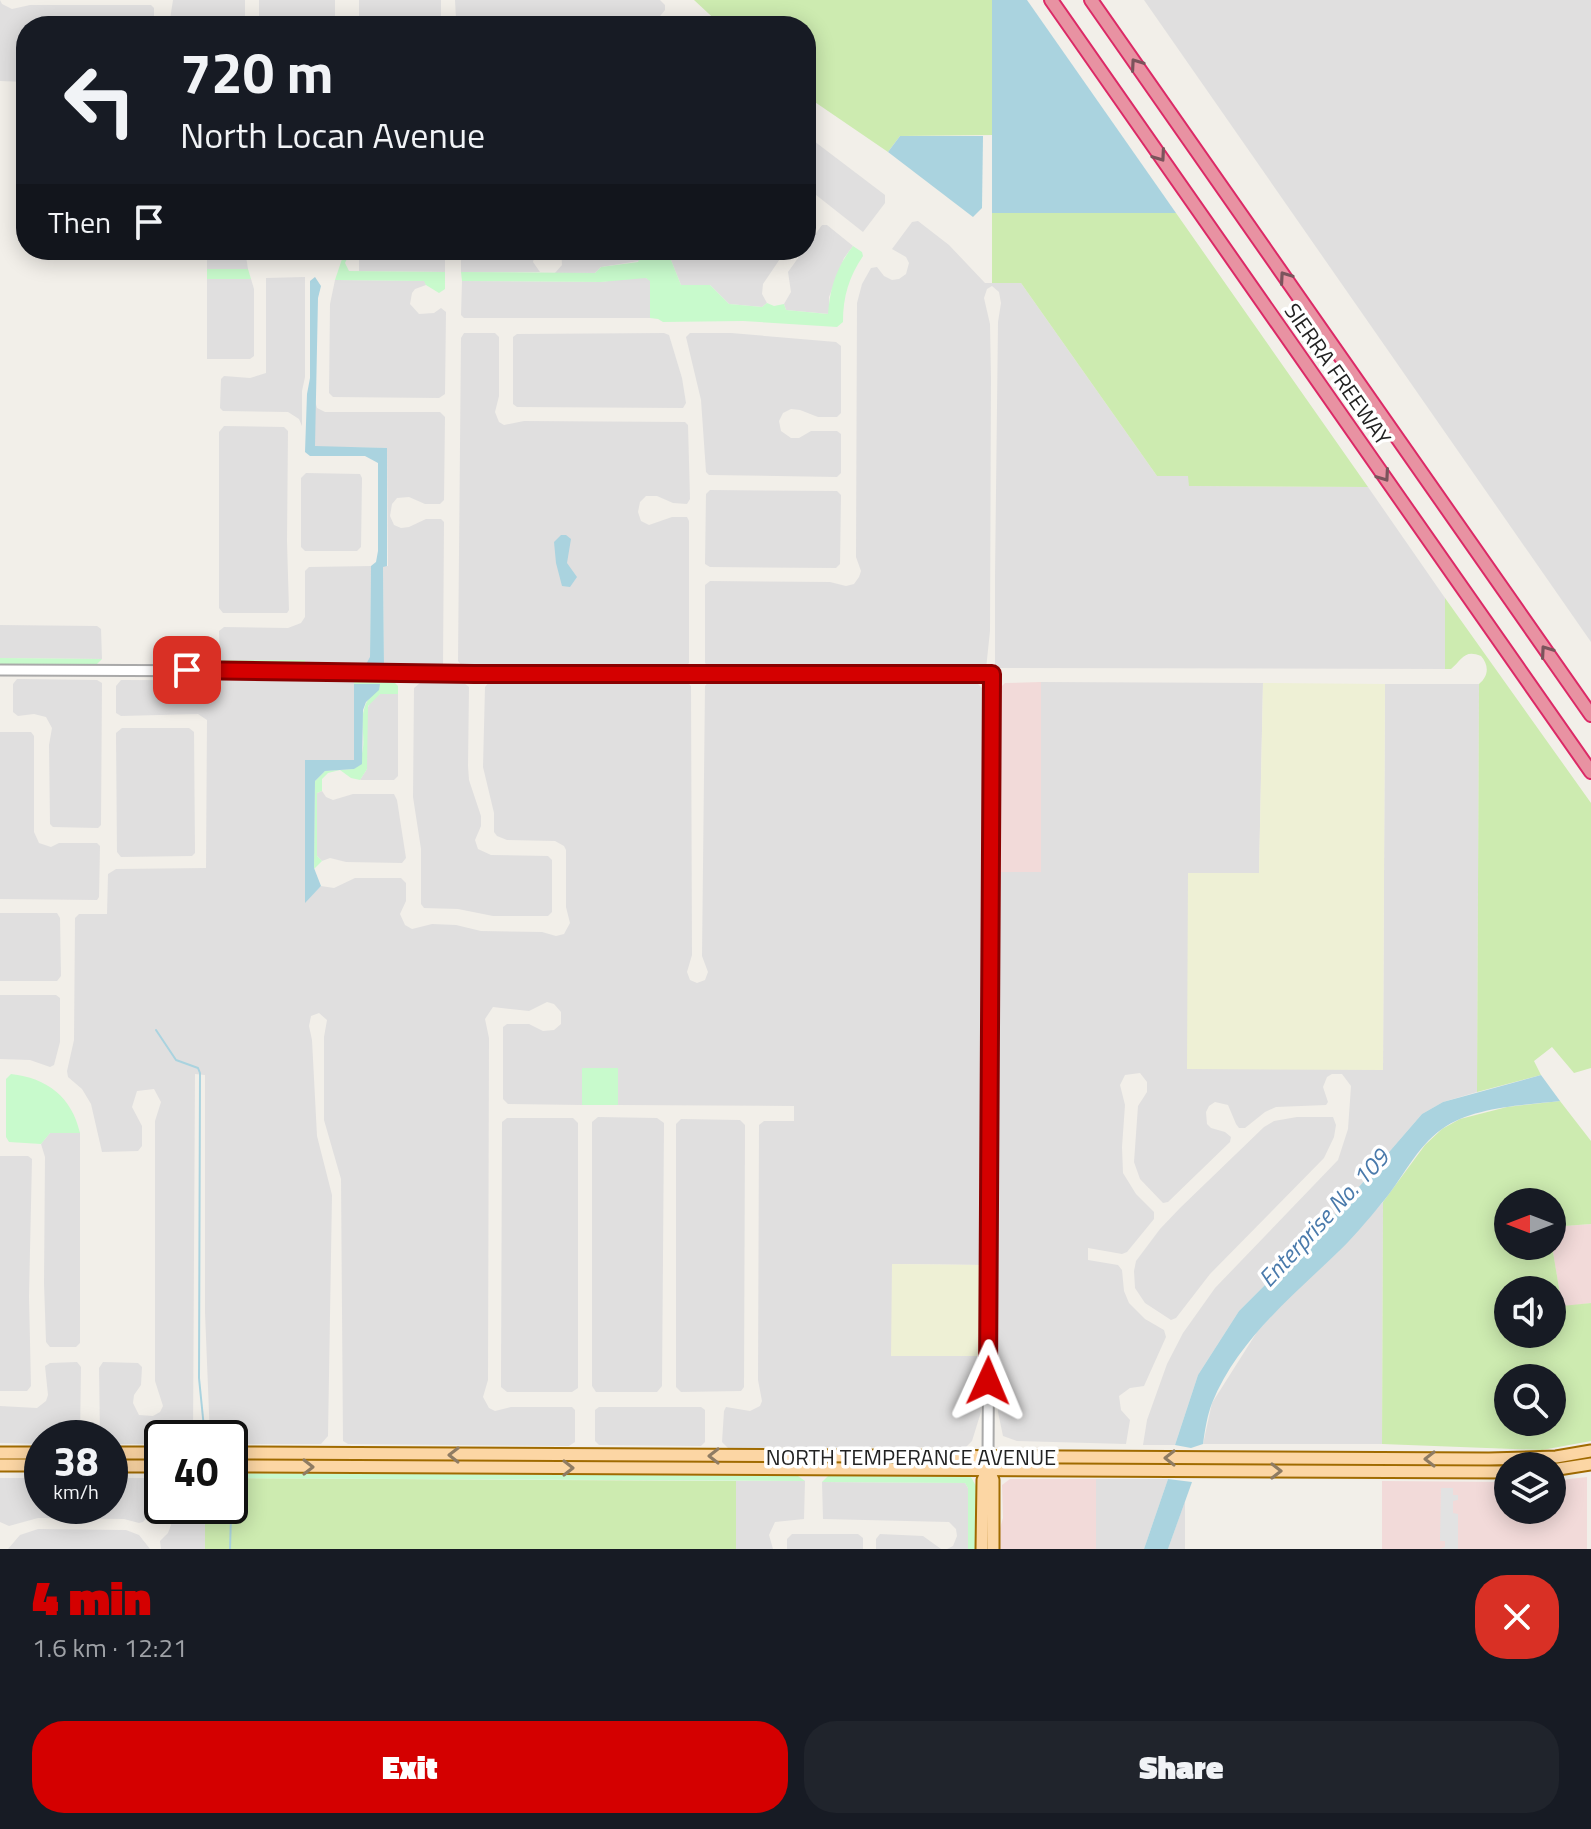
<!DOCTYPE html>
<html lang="en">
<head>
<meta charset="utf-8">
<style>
  :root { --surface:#171b24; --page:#20242c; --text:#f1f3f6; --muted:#9ea1a6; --accent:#d40000 }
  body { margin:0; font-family:"Titillium Web",sans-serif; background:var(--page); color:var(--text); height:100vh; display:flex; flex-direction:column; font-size:30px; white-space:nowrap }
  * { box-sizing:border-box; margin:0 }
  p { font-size:26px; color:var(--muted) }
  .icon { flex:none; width:44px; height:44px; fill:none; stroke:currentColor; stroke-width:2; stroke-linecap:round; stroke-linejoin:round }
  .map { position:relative; height:1549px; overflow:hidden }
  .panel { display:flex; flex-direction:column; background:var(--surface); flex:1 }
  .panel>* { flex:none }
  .banner { position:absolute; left:16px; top:16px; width:800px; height:244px; border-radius:32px; box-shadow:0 4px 20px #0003; background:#171b24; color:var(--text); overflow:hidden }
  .needle { width:52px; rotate:270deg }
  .buttons { position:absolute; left:1494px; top:1188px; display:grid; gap:16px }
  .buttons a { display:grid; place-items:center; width:72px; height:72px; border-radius:50%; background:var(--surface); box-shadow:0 4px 20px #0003; font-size:40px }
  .speed { position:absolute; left:24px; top:1420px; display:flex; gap:16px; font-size:40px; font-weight:700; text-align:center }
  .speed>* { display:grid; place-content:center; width:104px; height:104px; border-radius:50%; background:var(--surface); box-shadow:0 4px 20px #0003; line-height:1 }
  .speed small { font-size:20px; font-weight:400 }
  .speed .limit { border:4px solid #111; border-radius:12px; background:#fff; color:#111 }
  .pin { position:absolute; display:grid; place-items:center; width:68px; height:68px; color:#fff; margin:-34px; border-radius:16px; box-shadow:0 4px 12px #0006 }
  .me { position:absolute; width:88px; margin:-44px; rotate:1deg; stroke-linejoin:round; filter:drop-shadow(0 0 6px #0008) }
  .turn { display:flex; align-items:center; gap:28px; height:168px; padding:0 32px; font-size:36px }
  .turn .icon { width:104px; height:104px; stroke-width:2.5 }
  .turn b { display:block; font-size:56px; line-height:68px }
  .then { display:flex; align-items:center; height:76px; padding:0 32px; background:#0003; gap:16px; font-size:30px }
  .round { display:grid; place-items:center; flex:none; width:84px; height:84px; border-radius:32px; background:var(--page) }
  .head { display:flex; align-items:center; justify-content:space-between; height:136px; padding:0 32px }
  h1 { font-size:48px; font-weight:800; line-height:60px; color:var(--accent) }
  .action { display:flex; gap:16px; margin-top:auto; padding:16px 32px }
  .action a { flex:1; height:92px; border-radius:32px; background:var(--accent); color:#fff; font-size:32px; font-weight:800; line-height:92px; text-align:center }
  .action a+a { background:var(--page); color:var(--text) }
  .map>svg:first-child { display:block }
  .residential { fill:#e0dfdf }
  .commercial { fill:#f2dad9 }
  .farmland { fill:#eef0d5 }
  .grass { fill:#cdebb0; fill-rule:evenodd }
  .park { fill:#c8facc }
  .parking { fill:#e2e2e2 }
  .water { fill:#aad3df }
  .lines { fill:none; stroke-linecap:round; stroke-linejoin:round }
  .stream { stroke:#aad3df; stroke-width:2 }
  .minor-casing { stroke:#a9a9a9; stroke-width:13 }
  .major-casing { stroke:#a06b00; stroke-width:15 }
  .highway-casing { stroke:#dc2a67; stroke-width:16 }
  .minor { stroke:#fff; stroke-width:9 }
  .major { stroke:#fcd6a4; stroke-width:11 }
  .highway { stroke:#e892a2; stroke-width:12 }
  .oneway { stroke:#7b545c }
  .oneway2 { stroke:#8f7c63 }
  .route-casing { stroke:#8a0000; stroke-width:20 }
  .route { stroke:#d40000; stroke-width:14 }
  .labels { text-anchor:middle; stroke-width:7; stroke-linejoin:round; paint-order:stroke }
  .street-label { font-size:22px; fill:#222; stroke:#fff }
  .water-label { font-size:24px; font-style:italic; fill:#4a7aab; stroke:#fff }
</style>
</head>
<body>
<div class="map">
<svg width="1591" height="1549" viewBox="0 0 1591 1549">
  <rect width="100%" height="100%" fill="#f2efe9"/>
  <!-- residential -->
  <g class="residential">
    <path d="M0 0 2 4 12 9 30 5H151L154 8V26H26V82L0 81Z"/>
    <path d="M173 0H245V26H169Z"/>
    <rect x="259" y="0" width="76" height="26"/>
    <rect x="359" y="0" width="82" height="26"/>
    <path d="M455 0H660L665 5V10L652 26H556L555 19H456Z"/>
    <path d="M1144 0H1591V642Z"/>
    <path d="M806 135 885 195V203L863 232 806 187Z"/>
    <path d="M918 221 949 245 985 283H1021L1157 476H1189V486L1368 487 1445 598V669L998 668 995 665V577L998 322 1001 303 999 292 992 286 987 289 984 298 990 324 991 378 990 631 986 669 911 671 894 668 709 667 705 663V585L710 581 830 582 846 586 854 584 859 577 861 571 856 557 857 303 862 284 871 268 877 267 884 276 892 280 899 279 906 274 909 263 906 257 892 249 912 222Z"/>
    <path d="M822 225H827L853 246 844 258 829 297V314L786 310 784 304 791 292 788 272Z"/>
    <path d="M207 250H245L248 269H207Z"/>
    <path d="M259 250H332L330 258 324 260 302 255 265 256Z"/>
    <path d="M359 250H445V272L359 271Z"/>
    <path d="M461 250H536L533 262 540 272H461Z"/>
    <path d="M561 250H645L639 261 601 267 595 273H555L562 265Z"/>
    <path d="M667 250H786L763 284 762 294 767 303 762 307 729 304 710 285H681Z"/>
    <path d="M305 277V377L302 391V426L299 419 288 412 223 411 220 408 221 379 224 376 250 378 266 373V278Z"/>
    <path d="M630 278H646L650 280V318H464L461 315 462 281 601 282Z"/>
    <path d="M207 279H251L254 289V356L250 359H207Z"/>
    <path d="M335 280 425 281 426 285 415 289 412 293 410 304 419 314 434 313 441 308 446 312 445 394 439 398 333 397 329 393 330 304Z"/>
    <path d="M464 333H495L499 337V396L495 412 499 422 504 425 524 421 685 422 688 425 690 499 687 504 673 503 657 496H646L640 502 638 512 641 521 649 525 672 517H687L689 521V663L685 667H463L458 661 461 338Z"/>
    <path d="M664 333 669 335 682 378 686 403 683 408 517 407 513 404V337L517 334Z"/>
    <path d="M690 333H731L836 342 841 346V413L837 417H818L800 410 791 409 783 413 779 421 781 431 791 438H799L811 431H837L841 434V473L837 477 709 475 706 472 701 400 686 337Z"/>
    <path d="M315 401 317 408 325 412H440L445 417 444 500 440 504H425L409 497 397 498 392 504 390 516 394 525 401 528 409 527 426 519H441L444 522 443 667 384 666 383 566H388L387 448 315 447Z"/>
    <path d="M224 426 284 427 288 431 287 541 289 610 287 613H223L219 608V432Z"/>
    <path d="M306 473 360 474 362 478 361 547 357 551H305L301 547V478Z"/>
    <path d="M710 490 837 491 841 495 840 564 836 568 710 567 705 564 706 494Z"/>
    <path d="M371 566 370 658 365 666H305L304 660H220L219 631 224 627 288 628 301 623 305 617V571L309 567Z"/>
    <path d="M0 625 97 626 101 629 102 659 0 658Z"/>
    <path d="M17 679 97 680 102 683 101 825 98 828 53 827 50 824 49 745 52 728 46 717 34 714 18 716 13 712V684Z"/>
    <path d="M121 680 354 681V760H306L305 902 321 886 334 888 355 878H401L406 883V901L400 914 405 925 412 929 432 924 456 925 481 931 542 932 556 936 564 934 570 923 566 907V850L564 846 555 841 507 840 497 836 494 832V813L483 767 485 687 491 680 686 681 691 686 692 955 687 972 690 980 697 983 705 980 708 972 702 956 705 686 709 681 976 682 984 690V1265L893 1264 892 1356H984L981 1412 972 1441 966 1447 728 1448 722 1442 724 1411 726 1407 750 1411 760 1406 762 1401 758 1380 759 1125 764 1121H794V1106L618 1105V1068L582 1069V1105L508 1104 503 1099V1027L507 1024H529L543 1031 554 1030 561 1024V1012L554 1004 547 1002 529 1011 493 1007 485 1019 489 1038 488 1380 483 1397 489 1408 495 1411 511 1407H572L575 1410V1442L569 1446 348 1444 343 1441 341 1179 324 1120V1037L327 1020 319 1013 311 1016 309 1026 312 1040 317 1136 332 1195 328 1436 321 1444H230V1438H210L205 1312V1075L195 1074 193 1438H162V1444H110V1438H100L99 1368 103 1362 138 1363 142 1367 141 1385 134 1395 133 1403 139 1415 153 1416 160 1412 163 1406 155 1381V1121L161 1102 154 1089 137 1091 132 1107 142 1126V1146L138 1151 102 1152 91 1104 82 1089 68 1077 67 1071 74 1040 75 918 79 914H107L108 874 116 869 206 868 207 720 198 714 121 716 116 713V686Z"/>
    <path d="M1041 682 1263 683 1259 874 1188 873 1383 1070 1385 684H1479L1477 1092 1443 1102 1422 1114 1332 1218 1239 1311 1198 1375 1175 1445H1143L1147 1420 1167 1364 1183 1333 1215 1288 1338 1160 1348 1129 1351 1086 1342 1074H1332L1327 1077 1323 1087 1328 1102 1326 1105 1276 1107 1265 1112 1245 1128H1239L1236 1124 1228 1105 1215 1102 1209 1106 1206 1112 1207 1124 1211 1128 1225 1132 1231 1137 1230 1142 1168 1202 1163 1203 1140 1179 1134 1162 1138 1106 1147 1092V1082L1140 1073 1125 1075 1120 1085 1125 1105 1122 1147 1123 1173 1136 1194 1154 1212V1219L1127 1252 1122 1254 1088 1248V1260L1118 1265 1122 1270 1124 1291 1129 1303 1145 1319 1164 1330 1166 1337 1144 1386 1130 1388 1119 1396 1121 1410 1130 1420 1126 1444 1017 1441 1003 1436 998 1412 999 872H1041Z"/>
    <path d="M420 683H464L469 687 468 766 469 780 481 816V826L475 840 478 849 491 855 548 856 552 860V912L548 916H493L458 909 424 908 421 904V849L413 797 414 688Z"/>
    <path d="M380 694H398V776L394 780H360L367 769 366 711 371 701Z"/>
    <path d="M122 728H189L194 732 195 853 192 856 121 857 117 852 116 733Z"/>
    <path d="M0 732H31L34 736V832L39 843 51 847 59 843H97L100 846 99 897 97 900 0 899Z"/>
    <path d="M322 791 326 797 333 800 353 794H394L397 800 406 858 402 863 346 862 330 858 322 861 317 856V793Z"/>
    <path d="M0 913H57L60 918 61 976 57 981H0Z"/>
    <path d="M0 995H56L60 998V1042L54 1065 50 1067 30 1060 0 1059Z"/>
    <path d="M598 1117 657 1118 664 1123 662 1386 657 1392H596L592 1386V1122Z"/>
    <path d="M1333 1117 1336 1125 1334 1137 1324 1158 1210 1274 1176 1318 1171 1320 1145 1303 1135 1288 1134 1271 1136 1261 1160 1229 1180 1208 1264 1127 1274 1121 1297 1117Z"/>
    <path d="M507 1118H573L578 1123V1388L572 1392H507L501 1387 502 1122Z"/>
    <path d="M681 1119 740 1120 745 1125 744 1387 741 1391 681 1392 676 1387V1124Z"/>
    <path d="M50 1133H80V1343L76 1347H50L46 1342 44 1283 45 1157 41 1144Z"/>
    <path d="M0 1156H28L32 1159 29 1297 31 1386 27 1391H0Z"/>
    <path d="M1383 1202 1382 1444H1203L1212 1403 1257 1332 1290 1295 1338 1252Z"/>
    <path d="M77 1362 81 1367 80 1438H42V1444L0 1443V1406L37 1408 46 1401 48 1395 45 1366 50 1363Z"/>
    <path d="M599 1407H701L705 1410V1442L701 1446 599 1445 595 1441V1410Z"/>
    <path d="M0 1478H42V1506H110V1478H162V1506H205V1549H161L160 1541 168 1533 171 1525 168 1517 158 1512 150 1514 143 1522 139 1523 124 1519 38 1518 9 1526 0 1522Z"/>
    <path d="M1096 1479H1168L1144 1549H1096Z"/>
    <path d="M736 1481H805L804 1519 775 1522 769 1535 773 1549H736Z"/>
    <path d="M822 1482 965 1483 968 1488V1549H947L953 1546 957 1536 956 1529 949 1522 823 1519Z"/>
    <path d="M1185 1501V1549H1168Z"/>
    <path d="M38 1529 126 1530 139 1535 150 1549H8L20 1535Z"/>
    <path d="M792 1534H858L863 1538V1549H787V1539Z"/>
    <path d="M880 1534 923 1536 941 1549H876V1539Z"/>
  </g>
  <!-- commercial -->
  <g class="commercial">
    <path d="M1041 682V872H999L1000 688 1005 683Z"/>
    <path d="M1591 1224V1303L1562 1307 1552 1246V1227Z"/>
    <path d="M1587 1477V1549H1382V1481L1508 1482V1510H1552V1481Z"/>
    <path d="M1010 1479H1096V1549H998V1535L1003 1518 1002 1485Z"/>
  </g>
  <!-- farmland -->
  <g class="farmland">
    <path d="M1263 683 1385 684 1383 1070 1187 1069 1188 873H1259Z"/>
    <path d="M892 1264 984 1265V1356H891Z"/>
  </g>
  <!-- grass -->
  <g class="grass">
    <path d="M694 0H992V135L900 136 888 152 806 96V26H722Z"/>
    <path d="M992 213H1176L1368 487 1189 486 1188 476H1157L1021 283H992Z"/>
    <path d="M1445 598 1591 803V1068L1574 1073 1552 1047 1534 1061 1541 1075 1477 1092 1479 684C1489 676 1489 665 1481 656 1464 649 1462 660 1451 669H1445Z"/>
    <path d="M1560 1101 1591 1141V1224L1552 1227V1202H1508V1246H1552L1562 1306 1591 1303V1441L1542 1450 1382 1444 1383 1202 1425 1145 1442 1129 1460 1119 1507 1107ZM1508 1290H1552V1334H1508ZM1508 1378H1552V1422H1508Z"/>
    <path d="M230 1478 736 1481V1549H205V1506H230Z"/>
  </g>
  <!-- park -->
  <g class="park">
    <path d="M853 246 862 252 863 256C849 277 843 296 843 322L837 327 743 321 663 322 658 319 650 318V281L646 278 601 282 462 281 461 272 595 273 601 267 638 262 645 250H667L681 285H710L729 304 762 307 767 303 774 306 784 304 786 310 828 314C830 288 836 268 853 246Z"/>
    <path d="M345 250H351L345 263 349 271 445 272V289L439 293 426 285 424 281 335 280Z"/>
    <path d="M207 269H248L251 279H207Z"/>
    <path d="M0 658 102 659 97 664H0Z"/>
    <path d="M220 660H305V666L225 665Z"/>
    <path d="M354 681H393L398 686V694H380L368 706 367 769 360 780 351 778 340 770 328 773 322 779V791L317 793V856L322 861 314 869 315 781 325 771 354 769C372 746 357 729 365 706 368 697 376 693 379 684H354Z"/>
    <rect x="582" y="1068" width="36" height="37"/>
    <path d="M11 1074C47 1078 72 1097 80 1133H50L41 1144 9 1142 6 1137V1079Z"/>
    <path d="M230 1473 798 1476 805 1481 230 1478Z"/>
    <path d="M828 1476 971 1477 976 1486V1549H968V1488L965 1483 822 1482Z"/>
  </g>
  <!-- parking -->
  <path class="parking" d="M1441 1488H1453V1495H1458V1500L1453 1501V1513L1458 1514V1549H1440L1445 1547V1541H1440Z"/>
  <!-- water -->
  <g class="water">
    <path d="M992 0H1027L1176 213H992Z"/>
    <path d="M900 136H983L982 208 973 217 888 152Z"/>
    <path d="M315 277 321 286 318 298 315 446 387 448V566L383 567 384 666H365L370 657 371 566 376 562 378 551V463L365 456H310L305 452 307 394 310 378V281Z"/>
    <path d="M561 535H566L571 539 567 563 577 577 570 587 562 586 556 563 554 542Z"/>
    <path d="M354 684H380L379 690 366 702 363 710 362 764 354 769 325 771 315 781 314 868 321 886 305 903V760H354Z"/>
    <path d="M1541 1075 1560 1101C1524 1105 1472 1107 1442 1129 1416 1147 1402 1180 1381 1204 1367 1221 1352 1239 1336 1254 1290 1298 1237 1342 1212 1403 1207 1416 1205 1430 1203 1444L1191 1448 1175 1445 1198 1375 1239 1311 1332 1218 1422 1114 1443 1102Z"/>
    <path d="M1168 1479 1192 1482 1168 1549H1144Z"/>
  </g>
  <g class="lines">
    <!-- stream -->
    <g class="stream">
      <path d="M156 1030 176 1060 198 1068 200 1073 199 1378 205 1438"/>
      <path d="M230 1489 236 1500 231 1516 230 1549"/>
    </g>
    <defs>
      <path id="minor" d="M0 670 992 674 988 1462"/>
      <g id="major">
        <path d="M0 1453H42"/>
        <path d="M110 1453H162"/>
        <path d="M230 1453 1489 1459 1556 1457 1591 1451"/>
        <path d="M0 1465H42"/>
        <path d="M110 1466H162"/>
        <path d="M230 1466 1508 1472"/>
        <path d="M988 1469 993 1480V1549"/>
        <path d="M1552 1470 1591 1464"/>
        <path d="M982 1549 983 1480 988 1469"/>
      </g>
      <g id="highway">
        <path d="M1051 0 1591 772"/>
        <path d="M1091 0 1591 715"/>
      </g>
    </defs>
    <!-- minor casing -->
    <use href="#minor" class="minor-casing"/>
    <!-- major casing -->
    <use href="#major" class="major-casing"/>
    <!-- highway casing -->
    <use href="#highway" class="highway-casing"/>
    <!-- minor -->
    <use href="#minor" class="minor"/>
    <!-- major -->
    <use href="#major" class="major"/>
    <!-- highway -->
    <use href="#highway" class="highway"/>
  </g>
  <!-- one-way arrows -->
  <defs><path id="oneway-chevron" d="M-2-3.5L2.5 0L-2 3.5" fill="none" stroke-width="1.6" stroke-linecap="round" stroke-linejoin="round" transform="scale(2)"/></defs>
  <g class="oneway">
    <use href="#oneway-chevron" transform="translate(1136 64) rotate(-125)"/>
    <use href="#oneway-chevron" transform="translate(1160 156) rotate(55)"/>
    <use href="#oneway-chevron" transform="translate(1285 277) rotate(-125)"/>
    <use href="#oneway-chevron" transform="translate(1384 476) rotate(55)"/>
    <use href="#oneway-chevron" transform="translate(1546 651) rotate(-125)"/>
  </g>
  <g class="oneway2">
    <use href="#oneway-chevron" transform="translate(454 1455) rotate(-179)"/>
    <use href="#oneway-chevron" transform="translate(714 1456) rotate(-180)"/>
    <use href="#oneway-chevron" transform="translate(1170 1458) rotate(-180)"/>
    <use href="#oneway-chevron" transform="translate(1430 1459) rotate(-180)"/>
    <use href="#oneway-chevron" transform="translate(308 1467)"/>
    <use href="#oneway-chevron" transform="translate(568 1468)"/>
    <use href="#oneway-chevron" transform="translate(1276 1471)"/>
  </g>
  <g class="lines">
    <defs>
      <path id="route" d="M187 670 474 674H992L988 1381"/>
    </defs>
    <!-- route casing -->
    <use href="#route" class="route-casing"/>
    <!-- route -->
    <use href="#route" class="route"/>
  </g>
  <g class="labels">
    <!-- street labels -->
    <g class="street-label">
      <text transform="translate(1338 374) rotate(55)" y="8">SIERRA FREEWAY</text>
      <text x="911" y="1465">NORTH TEMPERANCE AVENUE</text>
    </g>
    <!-- water labels -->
    <g class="water-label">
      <text transform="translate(1324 1218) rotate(-47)" y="8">Enterprise No. 109</text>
    </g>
  </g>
</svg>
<div class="buttons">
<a><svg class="needle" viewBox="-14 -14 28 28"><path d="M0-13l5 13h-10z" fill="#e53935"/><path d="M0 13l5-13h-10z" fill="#9ea1a6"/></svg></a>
<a><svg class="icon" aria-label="sound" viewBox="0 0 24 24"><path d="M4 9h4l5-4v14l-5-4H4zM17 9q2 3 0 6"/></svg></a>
<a><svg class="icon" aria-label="search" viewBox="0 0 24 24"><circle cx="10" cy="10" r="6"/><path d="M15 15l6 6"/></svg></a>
<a><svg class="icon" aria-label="layers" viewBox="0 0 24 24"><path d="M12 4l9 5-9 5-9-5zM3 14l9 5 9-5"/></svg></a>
</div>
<div class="speed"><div>38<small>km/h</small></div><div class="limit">40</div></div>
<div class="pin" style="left:187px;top:670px;background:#d93025"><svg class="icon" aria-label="arrive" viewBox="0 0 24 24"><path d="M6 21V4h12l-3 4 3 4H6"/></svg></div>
<svg class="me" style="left:988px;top:1381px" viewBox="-20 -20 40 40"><path d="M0-17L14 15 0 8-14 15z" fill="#d40000" stroke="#fff" stroke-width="4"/></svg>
<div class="banner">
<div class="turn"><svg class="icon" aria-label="left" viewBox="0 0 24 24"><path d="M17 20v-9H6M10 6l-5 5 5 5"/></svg><div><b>720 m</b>North Locan Avenue</div></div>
<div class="then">Then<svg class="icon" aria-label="arrive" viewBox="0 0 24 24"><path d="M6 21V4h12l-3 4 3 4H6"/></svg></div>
</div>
</div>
<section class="panel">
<div class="head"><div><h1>4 min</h1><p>1.6 km · 12:21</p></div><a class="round" style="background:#d93025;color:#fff"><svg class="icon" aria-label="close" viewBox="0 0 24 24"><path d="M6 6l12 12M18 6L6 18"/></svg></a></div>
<div class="action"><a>Exit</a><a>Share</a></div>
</section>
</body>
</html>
